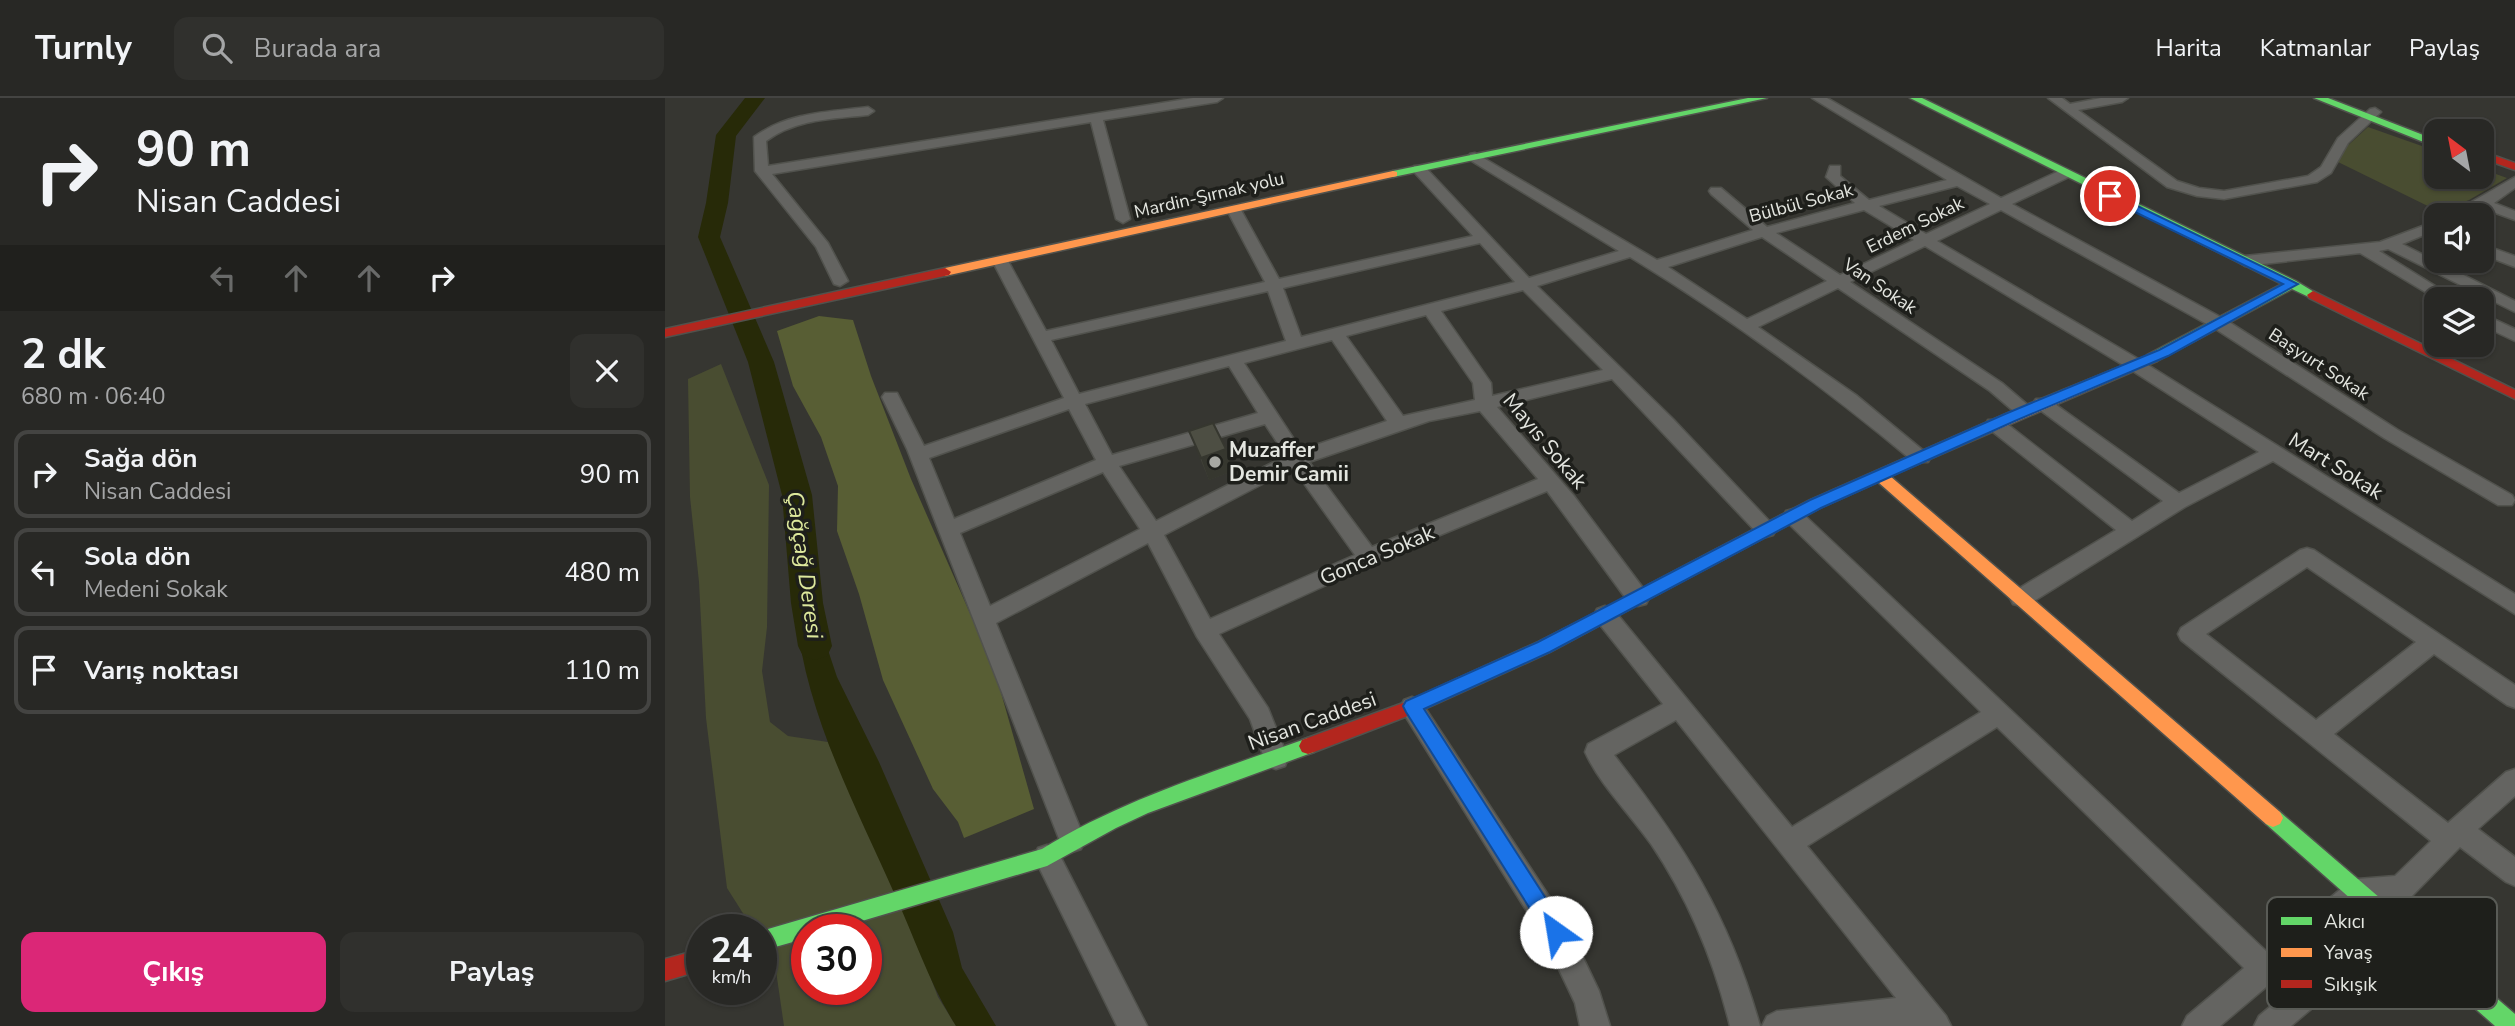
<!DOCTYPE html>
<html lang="tr">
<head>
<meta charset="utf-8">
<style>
  :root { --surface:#282825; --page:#30302d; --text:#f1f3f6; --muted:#a5a6a7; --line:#444442; --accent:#db2777 }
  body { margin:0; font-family:"Nunito Sans",sans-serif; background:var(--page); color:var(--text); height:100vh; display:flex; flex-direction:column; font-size:26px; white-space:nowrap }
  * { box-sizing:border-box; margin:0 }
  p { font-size:23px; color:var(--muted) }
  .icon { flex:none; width:38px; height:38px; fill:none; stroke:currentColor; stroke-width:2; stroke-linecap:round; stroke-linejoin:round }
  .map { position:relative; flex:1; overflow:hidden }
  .sheet { display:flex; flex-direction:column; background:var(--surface); width:665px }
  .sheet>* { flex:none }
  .guide { background:#282825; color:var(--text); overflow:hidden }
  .needle { width:46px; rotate:328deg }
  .buttons { position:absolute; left:1759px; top:21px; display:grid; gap:14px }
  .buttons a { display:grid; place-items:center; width:70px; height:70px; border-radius:14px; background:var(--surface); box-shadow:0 2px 5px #0004,0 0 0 2px var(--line); font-size:35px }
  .speed { position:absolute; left:21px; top:816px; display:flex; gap:14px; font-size:35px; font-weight:700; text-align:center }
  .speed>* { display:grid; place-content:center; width:91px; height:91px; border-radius:50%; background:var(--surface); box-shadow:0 2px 5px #0004,0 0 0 2px var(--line); line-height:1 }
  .speed small { font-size:18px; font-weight:400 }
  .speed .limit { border:10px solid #d22; background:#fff; color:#111 }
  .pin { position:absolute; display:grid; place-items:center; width:60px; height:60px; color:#fff; margin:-30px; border:4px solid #fff; border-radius:50%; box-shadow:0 2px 7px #0007 }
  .me { position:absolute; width:77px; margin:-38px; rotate:328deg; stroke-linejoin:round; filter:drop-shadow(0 0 5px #0008) }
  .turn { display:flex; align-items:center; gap:24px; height:147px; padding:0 21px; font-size:32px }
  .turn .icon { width:91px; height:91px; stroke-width:2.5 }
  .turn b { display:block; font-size:49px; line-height:60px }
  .lanes { display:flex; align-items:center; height:66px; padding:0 21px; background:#0003; justify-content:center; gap:35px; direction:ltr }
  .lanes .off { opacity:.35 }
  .round { display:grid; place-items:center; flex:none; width:74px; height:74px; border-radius:14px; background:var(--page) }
  .summary { display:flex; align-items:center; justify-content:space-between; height:119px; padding:0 21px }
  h1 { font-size:42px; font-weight:700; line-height:52px }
  .primary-button { display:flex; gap:14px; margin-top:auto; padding:14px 21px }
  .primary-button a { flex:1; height:80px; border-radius:14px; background:var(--accent); color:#fff; font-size:28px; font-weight:700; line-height:80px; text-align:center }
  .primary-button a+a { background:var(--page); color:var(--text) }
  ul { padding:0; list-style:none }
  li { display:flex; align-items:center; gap:21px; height:88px; margin:0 14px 10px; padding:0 7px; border:4px solid var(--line); border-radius:14px }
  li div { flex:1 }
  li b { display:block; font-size:26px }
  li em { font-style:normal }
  header { display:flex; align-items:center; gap:42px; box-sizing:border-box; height:98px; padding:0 35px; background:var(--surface); border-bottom:2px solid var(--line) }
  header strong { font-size:33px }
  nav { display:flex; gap:38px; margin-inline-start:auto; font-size:24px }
  .search { width:490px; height:63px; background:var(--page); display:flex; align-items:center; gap:18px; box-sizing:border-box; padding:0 24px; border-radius:14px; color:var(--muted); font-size:26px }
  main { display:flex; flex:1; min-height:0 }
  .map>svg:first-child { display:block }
  .green { fill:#494d31; fill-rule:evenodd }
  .forest { fill:#585e34 }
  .water { fill:#272a08 }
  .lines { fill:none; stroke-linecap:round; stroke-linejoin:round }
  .river { fill:#272a08; fill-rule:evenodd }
  .street-casing { stroke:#51524d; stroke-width:3 }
  .fast-casing { stroke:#51524d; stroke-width:3 }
  .slow-casing { stroke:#51524d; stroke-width:3 }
  .jam-casing { stroke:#51524d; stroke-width:3 }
  .street { fill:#646461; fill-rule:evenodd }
  .fast { fill:#63d668; fill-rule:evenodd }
  .slow { fill:#ff974d; fill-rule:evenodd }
  .jam { fill:#b3261e; fill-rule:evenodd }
  .wall { fill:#42433a }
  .shaded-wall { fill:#36372f }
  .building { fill:#4d4e43; stroke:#36372f; stroke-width:2 }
  .route { fill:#1a73e8; stroke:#114b97; stroke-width:2 }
  .poi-dot { fill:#a7a8a3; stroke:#1e1f1b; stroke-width:2.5 }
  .labels { text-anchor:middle; stroke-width:7; stroke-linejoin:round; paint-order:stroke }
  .far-street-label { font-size:18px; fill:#e4e6e0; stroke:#1e1f1b }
  .street-label { font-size:21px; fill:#e4e6e0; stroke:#1e1f1b }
  .poi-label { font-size:21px; font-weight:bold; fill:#e4e6e0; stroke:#1e1f1b; text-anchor:start }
  .water-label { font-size:23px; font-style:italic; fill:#dde89c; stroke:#1e1f1b }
  .key { fill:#1e1f1b; stroke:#595b56; stroke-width:2 }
  .key-label { font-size:19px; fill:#e4e6e0 }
</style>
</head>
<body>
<header>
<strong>Turnly</strong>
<div class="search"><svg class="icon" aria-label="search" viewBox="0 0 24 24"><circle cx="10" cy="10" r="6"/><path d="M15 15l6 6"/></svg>Burada ara</div>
<nav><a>Harita</a><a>Katmanlar</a><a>Paylaş</a></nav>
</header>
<main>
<section class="sheet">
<div class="guide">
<div class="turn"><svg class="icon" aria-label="right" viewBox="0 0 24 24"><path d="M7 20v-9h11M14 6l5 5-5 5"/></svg><div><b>90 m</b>Nisan Caddesi</div></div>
<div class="lanes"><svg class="icon off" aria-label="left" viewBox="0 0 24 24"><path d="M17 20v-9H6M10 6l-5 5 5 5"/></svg><svg class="icon off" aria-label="ahead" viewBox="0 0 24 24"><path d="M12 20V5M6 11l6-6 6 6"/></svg><svg class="icon off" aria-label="ahead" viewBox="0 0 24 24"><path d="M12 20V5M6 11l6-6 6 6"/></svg><svg class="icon" aria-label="right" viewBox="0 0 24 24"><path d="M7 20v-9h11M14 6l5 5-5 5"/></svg></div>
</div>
<div class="summary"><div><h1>2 dk</h1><p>680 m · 06:40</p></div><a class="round"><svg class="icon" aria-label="close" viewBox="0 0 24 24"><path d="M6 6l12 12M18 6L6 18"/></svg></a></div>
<ul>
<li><svg class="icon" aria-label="right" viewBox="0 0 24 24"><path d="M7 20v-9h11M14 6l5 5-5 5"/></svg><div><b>Sağa dön</b><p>Nisan Caddesi</p></div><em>90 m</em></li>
<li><svg class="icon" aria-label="left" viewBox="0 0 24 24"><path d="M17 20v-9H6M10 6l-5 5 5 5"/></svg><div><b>Sola dön</b><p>Medeni Sokak</p></div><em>480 m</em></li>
<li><svg class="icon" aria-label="arrive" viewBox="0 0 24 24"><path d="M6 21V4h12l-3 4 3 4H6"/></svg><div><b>Varış noktası</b></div><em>110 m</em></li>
</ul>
<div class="primary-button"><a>Çıkış</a><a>Paylaş</a></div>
</section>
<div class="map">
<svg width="1850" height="928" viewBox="0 0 1850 928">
  <rect width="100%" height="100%" fill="#363631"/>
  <!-- green -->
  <g class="green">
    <path d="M1703 29 1771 53V79H1816L1817 71 1842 80 1804 102 1775 114 1673 64 1678 52Z"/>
    <path d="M56 266 104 387 102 529 97 573 105 624 123 638 163 644 255 852 273 899 291 928H119L110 866 96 844V831H88L62 790 41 620 34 484 25 399 23 281ZM142 831H201V891H142Z"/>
  </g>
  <!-- forest -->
  <path class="forest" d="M154 218 188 222 206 278 246 381 329 570 369 711 299 740 293 724 268 691 218 582 194 496 172 433 173 388 156 339 128 288 112 233Z"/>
  <!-- water -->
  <path class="water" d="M142 505 153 506 162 549 172 579 214 664 288 834 297 870 331 928H291C265 887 250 841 230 797 190 706 140 615 131 515Z"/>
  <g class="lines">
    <!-- river -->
    <path class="river" d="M80 0H100L71 38 63 105 55 139 109 264 147 397 158 505 167 548 162 558 150 562 138 558 133 548 126 505 117 397 83 264 33 139 41 105 51 37Z"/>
    <defs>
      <g id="street">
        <path d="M528 0H558L552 4 438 22 465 121 458 125 451 121 426 24 107 76 163 145 183 183 175 188 169 186 151 149 90 73 89 39C123 14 163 14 203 9L209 13 203 17C167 21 131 21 101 43L103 68Z"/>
        <path d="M1147 0H1162L1336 100 1394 73H1404V79L1347 106 1561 222 1733 332 1847 397 1850 402 1847 407H1833L1719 340 1549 230 1336 112 1272 143 1475 262 1850 496V516L1608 363 1520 409 1364 506 1356 508 1348 506 1345 500 1348 494 1451 432 1323 330 1321 326 1323 322H1337L1467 423 1498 403 1371 309 1368 305 1371 301H1383L1514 395 1594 354 1463 270 1260 148 1185 184 1337 285 1365 309 1368 313 1365 317H1353L1325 293 1173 190 1093 229 1191 297 1266 359 1263 364H1249C1159 289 1065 220 965 159L872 188 1008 321 1108 427 1111 432 1108 437 1101 439 1094 437 947 281 832 309 909 398 981 494 984 500 981 506 973 508 965 506 882 393 729 456 554 536 603 610 623 660 620 668 611 671 602 668 585 621 532 539 483 445 331 525 420 742 416 751 407 754 398 751 242 351 217 299 220 295H232L259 348 399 300 328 164 330 161H342L381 233 600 184 562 112 569 108 576 112 614 181 808 138 749 74V68H759L864 180 954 153 805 62V56L810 55 992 162 1088 132 1046 96 1044 93 1046 90H1056L1102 129 1190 105 1161 79 1165 68H1175V78L1204 102 1282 82ZM1292 88 1325 106 1261 136 1214 108ZM1199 112 1249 142 1175 177 1111 135ZM1097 139 1162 183 1082 221 1003 169ZM815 145 850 184 636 239 618 190ZM858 192 938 272 827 298 826 285 776 213ZM603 193 621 243 414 296 386 242ZM761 217 808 285 810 302 738 318 681 238ZM667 242 722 323 636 352 579 265ZM564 268 593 315 447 357 420 306ZM404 311 431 362 289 421 264 360ZM815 313 873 381 707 449 644 364 764 323ZM600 326 621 358 491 423 454 368ZM628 370 690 457 545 521 499 437ZM438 374 475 431 325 508 295 435Z"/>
        <path d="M1383 0H1397L1405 6 1436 0H1463L1457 4 1413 12 1512 83 1534 90 1559 93 1643 78 1656 69 1673 40 1705 11 1710 10 1716 14 1683 45 1666 75 1652 84 1559 101 1532 98 1502 89Z"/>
        <path d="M1850 79V90L1829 105 1850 113V122L1817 110 1802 117H1784Z"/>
        <path d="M1771 123V132L1737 146 1850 203V214L1723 151 1714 153 1791 201H1772L1695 155 1580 168 1572 163 1580 158 1715 144Z"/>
        <path d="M1816 146 1850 158V169L1816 156Z"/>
        <path d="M1816 215 1850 231V243L1816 227Z"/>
        <path d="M1128 411 1135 413 1601 853 1683 785 1693 781 1730 778 1766 743 1516 542 1513 536 1516 530 1635 452 1642 450 1649 452 1850 587V610L1842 607 1769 556 1669 636 1783 725 1841 674 1850 671V698L1813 731 1850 759V788L1841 784 1795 749 1745 800 1731 804 1739 808 1743 817 1737 834 1626 928H1589L1594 918 1716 816 1719 808 1726 805 1698 807 1555 928H1517L1522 918 1579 870 1332 629 1142 748 1281 918 1286 928H1097L1102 918 1112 913 1231 900 1011 622 949 657C1019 747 1064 817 1095 928H1065C1049 863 1024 802 986 746 965 716 935 687 920 654L923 646 998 606 932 523 929 517 932 511 940 508 948 511 1127 729 1316 614 1121 423 1118 418 1121 413ZM1642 469 1751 544 1651 622 1541 536Z"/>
        <path d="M747 599 755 602 901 824 934 893 945 928H915L910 905 881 844 739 616 735 609 739 602Z"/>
        <path d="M382 747 391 750 482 928H452L369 759 373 750Z"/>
      </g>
      <g id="fast">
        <path d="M1083 0H1102L728 79 723 76 728 73Z"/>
        <path d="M1245 0H1257L1631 183 1654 197 1648 201 1627 191 1492 263H1482V257L1617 186Z"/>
        <path d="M1649 0H1663L1771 42V49Z"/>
        <path d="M643 640 649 642 652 648 649 654 483 715 451 730 382 768 170 831H142V840L96 853V833L377 751C460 700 552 673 643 640Z"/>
        <path d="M1608 711 1615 714 1850 916V928H1830L1601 726 1598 720 1601 714Z"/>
      </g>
      <g id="slow">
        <path d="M728 73 732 74V78L280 178 274 174 280 170Z"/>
        <path d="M1487 256 1494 260 1492 263 1225 378 1615 714 1618 720 1615 726 1608 729 1601 726 1213 384 1155 410 995 495H983L981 491 983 487 1145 402 1354 310Z"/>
      </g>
      <g id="jam">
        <path d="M1816 53 1850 65V72L1816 60Z"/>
        <path d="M280 170 286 174 284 177 0 239V231Z"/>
        <path d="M1648 193 1850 292V301L1644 200 1642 197Z"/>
        <path d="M989 485 995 487 997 491 995 495 885 554 753 614 649 654 643 656 637 654 634 648 637 642 741 604 873 544Z"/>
        <path d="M37 851V872L0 883V861Z"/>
      </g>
    </defs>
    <!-- street casing -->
    <use href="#street" class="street-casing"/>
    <!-- fast casing -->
    <use href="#fast" class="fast-casing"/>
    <!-- slow casing -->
    <use href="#slow" class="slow-casing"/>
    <!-- jam casing -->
    <use href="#jam" class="jam-casing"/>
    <!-- street -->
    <use href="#street" class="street"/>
    <!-- fast -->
    <use href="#fast" class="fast"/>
    <!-- slow -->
    <use href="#slow" class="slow"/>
    <!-- jam -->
    <use href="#jam" class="jam"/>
  </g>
  <!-- wall -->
  <path class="wall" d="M524 333 568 373 544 382Z"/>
  <!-- shaded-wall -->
  <path class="shaded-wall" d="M561 351 568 373 544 382 536 360Z"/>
  <!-- building -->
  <path class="building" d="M548 325 561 351 536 360 524 333Z"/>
  <!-- route -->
  <path class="route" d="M1441 96H1448L1633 186 1503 258 1350 323 1156 410 885 554 759 611 898 827 901 834 898 841 891 844 884 841 741 614 738 608 741 603 873 544 1145 402 1340 316 1494 252 1618 186 1441 100Z"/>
  <!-- markers -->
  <circle class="poi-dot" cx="550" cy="364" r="7"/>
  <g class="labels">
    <!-- far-street labels -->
    <g class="far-street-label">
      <text transform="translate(544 97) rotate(-13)" y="6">Mardin-Şırnak yolu</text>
      <text transform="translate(1136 105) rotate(-15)" y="6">Bülbül Sokak</text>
      <text transform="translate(1250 127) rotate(-26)" y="6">Erdem Sokak</text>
      <text transform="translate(1215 188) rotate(34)" y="6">Van Sokak</text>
      <text transform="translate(1654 266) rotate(33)" y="6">Başyurt Sokak</text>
    </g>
    <!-- street labels -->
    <g class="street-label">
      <text transform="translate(880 343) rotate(50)" y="7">Mayıs Sokak</text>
      <text transform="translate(1671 368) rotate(32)" y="7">Mart Sokak</text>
      <text transform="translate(712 457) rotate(-23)" y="7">Gonca Sokak</text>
      <text transform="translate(647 623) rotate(-20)" y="7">Nisan Caddesi</text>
    </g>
    <!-- poi labels -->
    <g class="poi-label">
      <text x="564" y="359">Muzaffer<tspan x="564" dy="24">Demir Camii</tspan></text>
    </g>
    <!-- water labels -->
    <g class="water-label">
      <text transform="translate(140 467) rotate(82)" y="8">Çağçağ Deresi</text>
    </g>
  </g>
  <!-- legend -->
  <rect x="1602" y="799" width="230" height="112" rx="10" class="key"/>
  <rect x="1616" y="819" width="31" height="8" fill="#63d668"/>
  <rect x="1616" y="850" width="31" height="9" fill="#ff974d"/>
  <rect x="1616" y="882" width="31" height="8" fill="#b3261e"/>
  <g class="key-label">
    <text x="1659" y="830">Akıcı</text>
    <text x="1659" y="861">Yavaş</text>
    <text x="1659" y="893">Sıkışık</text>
  </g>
</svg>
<div class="buttons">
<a><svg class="needle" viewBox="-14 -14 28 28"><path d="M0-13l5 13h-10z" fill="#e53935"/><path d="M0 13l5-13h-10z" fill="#a5a6a7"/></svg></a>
<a><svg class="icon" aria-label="sound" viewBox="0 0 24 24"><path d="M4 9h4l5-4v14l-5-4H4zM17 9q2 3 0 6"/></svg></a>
<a><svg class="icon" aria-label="layers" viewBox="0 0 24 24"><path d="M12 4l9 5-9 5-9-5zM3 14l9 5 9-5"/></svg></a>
</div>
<div class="speed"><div>24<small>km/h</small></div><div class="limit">30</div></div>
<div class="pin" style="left:1445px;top:98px;background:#d93025"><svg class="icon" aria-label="arrive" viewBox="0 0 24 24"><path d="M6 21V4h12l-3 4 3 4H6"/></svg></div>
<svg class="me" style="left:891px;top:834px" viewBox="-20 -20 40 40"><circle r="19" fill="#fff"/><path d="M0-13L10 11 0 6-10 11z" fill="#1a73e8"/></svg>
</div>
</main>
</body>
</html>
